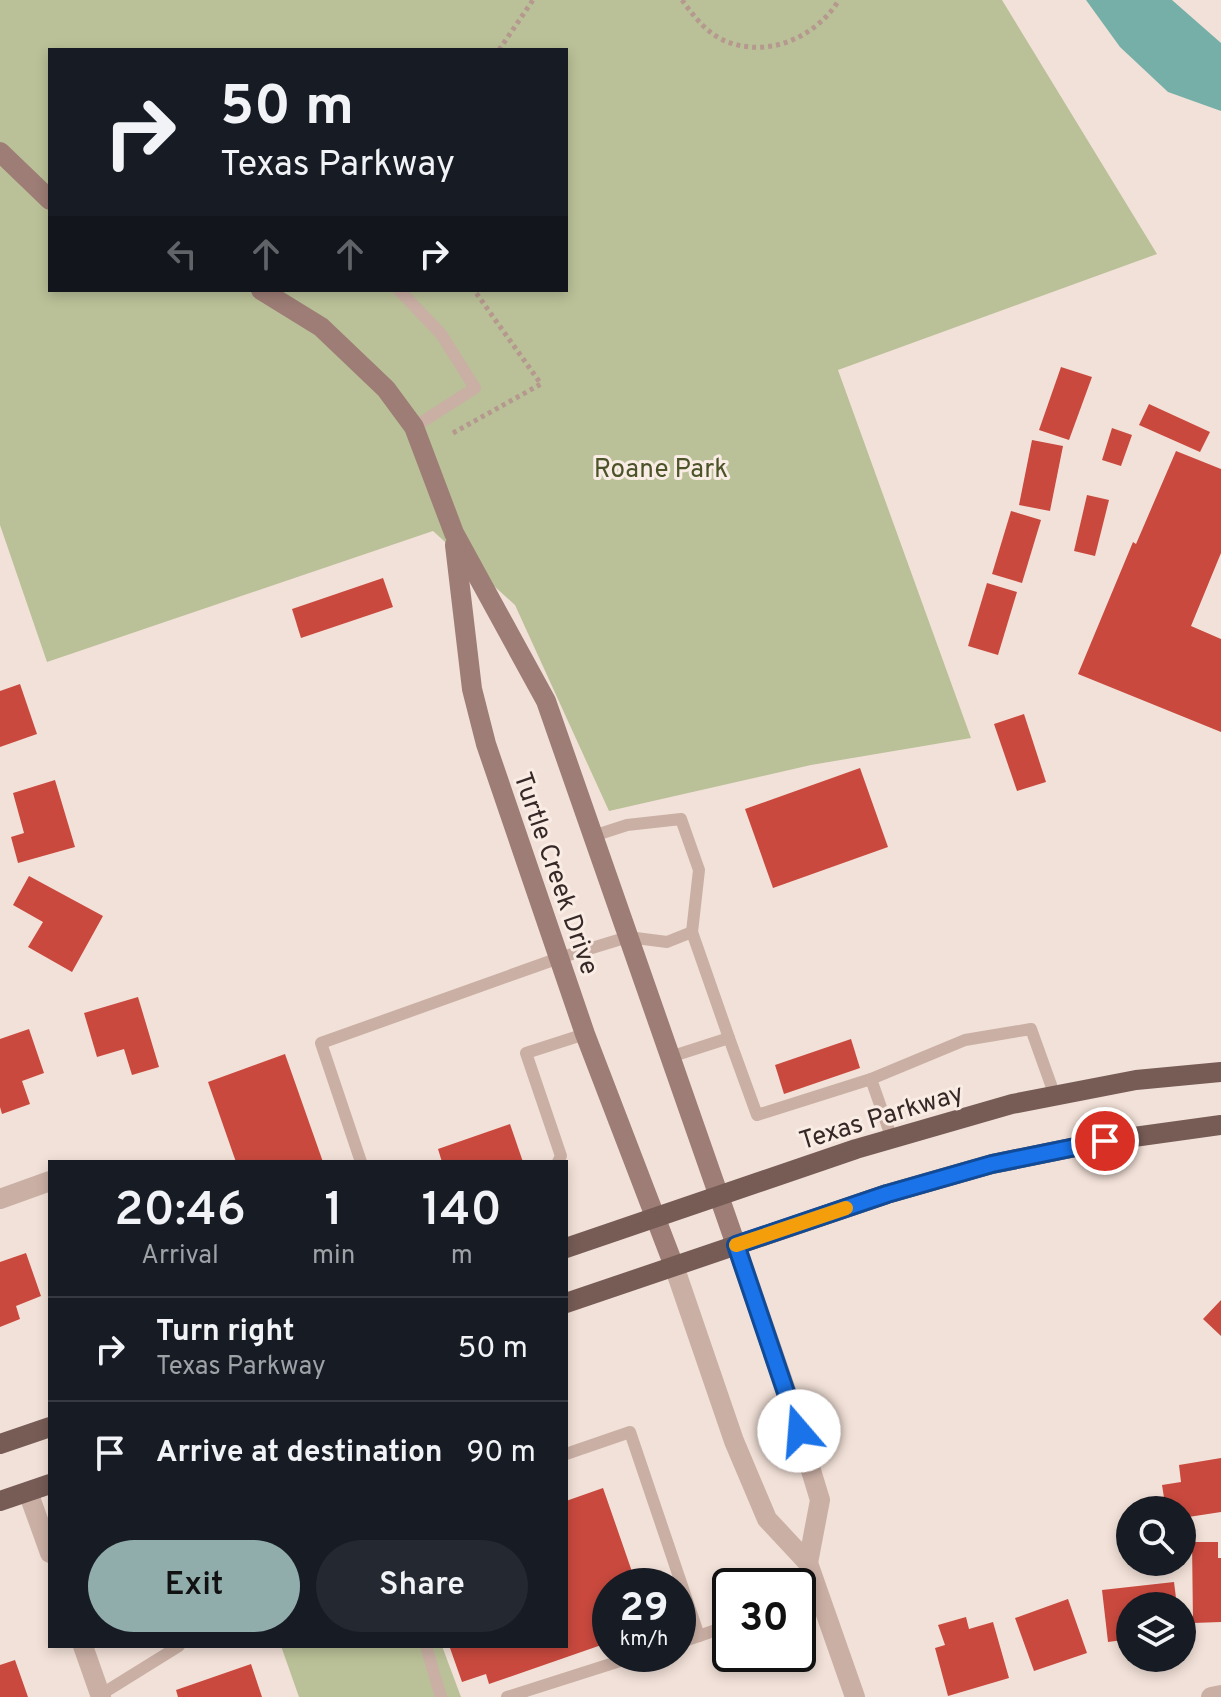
<!DOCTYPE html>
<html lang="en">
<head>
<meta charset="utf-8">
<style>
  :root { --surface:#171b24; --page:#242831; --text:#f1f3f6; --muted:#9ea1a6; --line:#363941; --accent:#90adac }
  body { margin:0; font-family:Overpass,sans-serif; background:var(--page); color:var(--text); height:100vh; display:flex; flex-direction:column; font-size:30px; white-space:nowrap }
  * { box-sizing:border-box; margin:0 }
  p { font-size:26px; color:var(--muted) }
  .icon { flex:none; width:44px; height:44px; fill:none; stroke:currentColor; stroke-width:2; stroke-linecap:round; stroke-linejoin:round }
  .map { position:relative; flex:1; overflow:hidden }
  .drawer { position:absolute; left:48px; top:1160px; width:520px; height:488px; display:flex; flex-direction:column; background:var(--surface); border-radius:0px; box-shadow:0 4px 12px #0003 }
  .drawer>* { flex:none }
  .guide { position:absolute; left:48px; top:48px; width:520px; height:244px; border-radius:0px; box-shadow:0 4px 12px #0003; background:#171b24; color:var(--text); overflow:hidden }
  .fabs { position:absolute; left:1116px; top:1496px; display:grid; gap:16px }
  .fabs a { display:grid; place-items:center; width:80px; height:80px; border-radius:50%; background:var(--surface); box-shadow:0 4px 12px #0003; font-size:40px }
  .speed { position:absolute; left:592px; top:1568px; display:flex; gap:16px; font-size:40px; font-weight:700; text-align:center }
  .speed>* { display:grid; place-content:center; width:104px; height:104px; border-radius:50%; background:var(--surface); box-shadow:0 4px 12px #0003; line-height:1 }
  .speed small { font-size:20px; font-weight:400 }
  .speed .limit { border:4px solid #111; border-radius:12px; background:#fff; color:#111 }
  .pin { position:absolute; display:grid; place-items:center; width:68px; height:68px; color:#fff; margin:-34px; border:4px solid #fff; border-radius:50%; box-shadow:0 2px 8px #0007 }
  .me { position:absolute; width:88px; margin:-44px; rotate:342deg; stroke-linejoin:round; filter:drop-shadow(0 0 6px #0008) }
  .turn { display:flex; align-items:center; gap:28px; height:168px; padding:0 40px; font-size:36px }
  .turn .icon { width:104px; height:104px; stroke-width:2.5 }
  .turn b { display:block; font-size:56px; line-height:68px }
  .lanes { display:flex; align-items:center; height:76px; padding:0 40px; background:#0003; justify-content:center; gap:40px; direction:ltr }
  .lanes .off { opacity:.35 }
  .eta { display:flex; justify-content:space-evenly; align-items:center; height:136px; text-align:center }
  .eta b { font-size:48px; font-weight:600; line-height:56px }
  .primary-button { display:flex; gap:16px; margin-top:auto; padding:16px 40px }
  .primary-button a { flex:1; height:92px; border-radius:48px; background:var(--accent); color:#111; font-size:32px; font-weight:600; line-height:92px; text-align:center }
  .primary-button a+a { background:var(--page); color:var(--text) }
  ul { padding:0; list-style:none }
  li { display:flex; align-items:center; gap:24px; height:104px; padding:0 40px; border-top:2px solid var(--line) }
  li div { flex:1 }
  li b { display:block; font-size:30px }
  li em { font-style:normal }
  .map>svg:first-child { display:block }
  .green { fill:#bac198; fill-rule:evenodd }
  .water { fill:#76afa8 }
  .building { fill:#c9493e }
  .lines { fill:none; stroke-linecap:round; stroke-linejoin:round }
  .path { stroke:#b5988e; stroke-width:5; stroke-dasharray:4 4; stroke-linecap:butt }
  .lane { stroke:#caafa4; stroke-width:12 }
  .street { stroke:#caafa4; stroke-width:20 }
  .secondary { stroke:#9d7d75; stroke-width:20 }
  .primary { stroke:#775c56; stroke-width:20 }
  .route-casing { stroke:#114b97; stroke-width:20 }
  .route { stroke:#1a73e8; stroke-width:14 }
  .slow { stroke:#f59e0b; stroke-width:14 }
  .labels { text-anchor:middle; stroke-width:6; stroke-linejoin:round; paint-order:stroke }
  .park-label { font-size:26px; fill:#4b5329; stroke:#f9ece4 }
  .street-label { font-size:26px; fill:#352826; stroke:#f9ece4 }
</style>
</head>
<body>
<div class="map">
<svg width="1221" height="1697" viewBox="0 0 1221 1697">
  <rect width="100%" height="100%" fill="#f2e1d8"/>
  <!-- green -->
  <g class="green">
    <path d="M0 0H1002L1157 254 838 370 971 738 811 765 609 811 515 605 433 531 47 662 0 525ZM50 50H566V290H50Z"/>
    <path d="M281 1646H442L461 1697H299Z"/>
  </g>
  <!-- water -->
  <path class="water" d="M1086 0H1172L1221 43V111L1168 92 1120 47Z"/>
  <!-- building -->
  <g class="building">
    <path d="M1061 367 1092 377 1069 440 1039 430Z"/>
    <path d="M1149 404 1210 432 1200 452 1139 425Z"/>
    <path d="M1112 428 1132 435 1121 466 1102 460Z"/>
    <path d="M1032 440 1063 446 1050 511 1019 505Z"/>
    <path d="M1176 451 1221 469V553L1191 626 1221 639V732L1078 674 1133 542 1136 544Z"/>
    <path d="M1087 495 1109 500 1095 556 1074 551Z"/>
    <path d="M1011 511 1041 520 1022 583 992 574Z"/>
    <path d="M383 578 393 607 301 638 292 609Z"/>
    <path d="M987 583 1017 592 998 655 968 646Z"/>
    <path d="M20 684 37 734 0 747V691Z"/>
    <path d="M1024 714 1046 782 1017 791 994 724Z"/>
    <path d="M860 768 888 847 773 888 745 809Z"/>
    <path d="M55 780 75 847 18 863 11 837 24 833 13 793Z"/>
    <path d="M29 876 103 916 72 972 28 947 43 922 13 905Z"/>
    <path d="M138 997 159 1067 132 1075 124 1049 97 1057 84 1013Z"/>
    <path d="M29 1029 44 1073 22 1081 30 1104 2 1114 0 1107V1039Z"/>
    <path d="M851 1039 860 1068 784 1094 775 1065Z"/>
    <path d="M285 1054 323 1162H236L208 1082Z"/>
    <path d="M510 1124 523 1162H442L438 1149Z"/>
    <path d="M26 1253 41 1296 16 1306 20 1319 0 1327V1262Z"/>
    <path d="M1221 1300V1336L1203 1319Z"/>
    <path d="M1221 1458V1512L1182 1518V1510H1166L1162 1485 1181 1482 1179 1465Z"/>
    <path d="M603 1488 637 1586H610V1642L489 1684 486 1674 462 1682 450 1648 457 1646H566V1501Z"/>
    <path d="M1192 1542H1218V1558H1221V1622L1193 1623Z"/>
    <path d="M1174 1582 1177 1606H1130V1639L1108 1642 1102 1590Z"/>
    <path d="M1068 1599 1087 1653 1034 1671 1015 1618Z"/>
    <path d="M966 1617 969 1629 993 1622 1009 1678 948 1696 935 1648 945 1645 938 1625Z"/>
    <path d="M15 1660 28 1697H0V1665Z"/>
    <path d="M251 1664 262 1697H178L176 1690Z"/>
  </g>
  <g class="lines">
    <!-- path -->
    <g class="path">
      <path d="M682 0C693 15 704 30 721 39 764 60 815 39 839 0"/>
      <path d="M499 50 533 0"/>
      <path d="M453 433 541 384 474 290"/>
    </g>
    <!-- lane -->
    <g class="lane">
      <path d="M399 290 441 334 475 388 414 427"/>
      <path d="M593 836 627 825 681 819 699 870 692 932"/>
      <path d="M670 1057 729 1038 757 1115 871 1079"/>
      <path d="M892 1139 871 1079 965 1040 1031 1029 1055 1096"/>
      <path d="M361 1162 321 1043 559 958 628 937 667 942 692 932 729 1038"/>
      <path d="M558 1162 561 1156 526 1053 585 1034"/>
      <path d="M566 1454 630 1432 699 1636 730 1625"/>
      <path d="M798 1602 819 1595"/>
      <path d="M678 1643 699 1636"/>
      <path d="M426 1646 441 1697"/>
      <path d="M100 1695 179 1646"/>
      <path d="M507 1697 642 1654"/>
    </g>
    <!-- street -->
    <g class="street">
      <path d="M0 1199 50 1181"/>
      <path d="M736 1245 792 1408 820 1500 808 1563"/>
      <path d="M674 1266 734 1441 767 1519 808 1563 855 1697"/>
      <path d="M28 1492 50 1553"/>
      <path d="M83 1646 101 1697"/>
      <path d="M1211 1697 1221 1695"/>
    </g>
    <!-- secondary -->
    <g class="secondary">
      <path d="M0 152 50 200"/>
      <path d="M261 290 321 327 386 389 414 427 454 533 546 701 736 1245"/>
      <path d="M455 545 472 689 486 744 585 1034 674 1266"/>
    </g>
    <!-- primary -->
    <g class="primary">
      <path d="M566 1248 856 1149 1012 1104 1136 1080 1221 1072"/>
      <path d="M566 1303 887 1194 992 1164 1105 1141 1221 1125"/>
      <path d="M0 1444 50 1427"/>
      <path d="M0 1501 50 1484"/>
    </g>
  </g>
  <g class="lines">
    <defs>
      <path id="route" d="M799 1431 736 1245 887 1194 992 1164 1105 1141"/>
    </defs>
    <!-- route casing -->
    <use href="#route" class="route-casing"/>
    <!-- route -->
    <use href="#route" class="route"/>
    <!-- slow -->
    <path class="slow" d="M736 1245 846 1208"/>
  </g>
  <g class="labels">
    <!-- park labels -->
    <g class="park-label">
      <text x="661" y="477">Roane Park</text>
    </g>
    <!-- street labels -->
    <g class="street-label">
      <text transform="translate(557 873) rotate(71)" y="9">Turtle Creek Drive</text>
      <text transform="translate(881 1116) rotate(-17)" y="9">Texas Parkway</text>
    </g>
  </g>
</svg>
<div class="fabs">
<a><svg class="icon" aria-label="search" viewBox="0 0 24 24"><circle cx="10" cy="10" r="6"/><path d="M15 15l6 6"/></svg></a>
<a><svg class="icon" aria-label="layers" viewBox="0 0 24 24"><path d="M12 4l9 5-9 5-9-5zM3 14l9 5 9-5"/></svg></a>
</div>
<div class="speed"><div>29<small>km/h</small></div><div class="limit">30</div></div>
<div class="pin" style="left:1105px;top:1141px;background:#d93025"><svg class="icon" aria-label="arrive" viewBox="0 0 24 24"><path d="M6 21V4h12l-3 4 3 4H6"/></svg></div>
<svg class="me" style="left:799px;top:1431px" viewBox="-20 -20 40 40"><circle r="19" fill="#fff"/><path d="M0-13L10 11 0 6-10 11z" fill="#1a73e8"/></svg>
<div class="guide">
<div class="turn"><svg class="icon" aria-label="right" viewBox="0 0 24 24"><path d="M7 20v-9h11M14 6l5 5-5 5"/></svg><div><b>50 m</b>Texas Parkway</div></div>
<div class="lanes"><svg class="icon off" aria-label="left" viewBox="0 0 24 24"><path d="M17 20v-9H6M10 6l-5 5 5 5"/></svg><svg class="icon off" aria-label="ahead" viewBox="0 0 24 24"><path d="M12 20V5M6 11l6-6 6 6"/></svg><svg class="icon off" aria-label="ahead" viewBox="0 0 24 24"><path d="M12 20V5M6 11l6-6 6 6"/></svg><svg class="icon" aria-label="right" viewBox="0 0 24 24"><path d="M7 20v-9h11M14 6l5 5-5 5"/></svg></div>
</div>
<section class="drawer">
<div class="eta">
<div><b>20:46</b><p>Arrival</p></div>
<div><b>1</b><p>min</p></div>
<div><b>140</b><p>m</p></div>
</div>
<ul>
<li><svg class="icon" aria-label="right" viewBox="0 0 24 24"><path d="M7 20v-9h11M14 6l5 5-5 5"/></svg><div><b>Turn right</b><p>Texas Parkway</p></div><em>50 m</em></li>
<li><svg class="icon" aria-label="arrive" viewBox="0 0 24 24"><path d="M6 21V4h12l-3 4 3 4H6"/></svg><div><b>Arrive at destination</b></div><em>90 m</em></li>
</ul>
<div class="primary-button"><a>Exit</a><a>Share</a></div>
</section>
</div>
</body>
</html>
